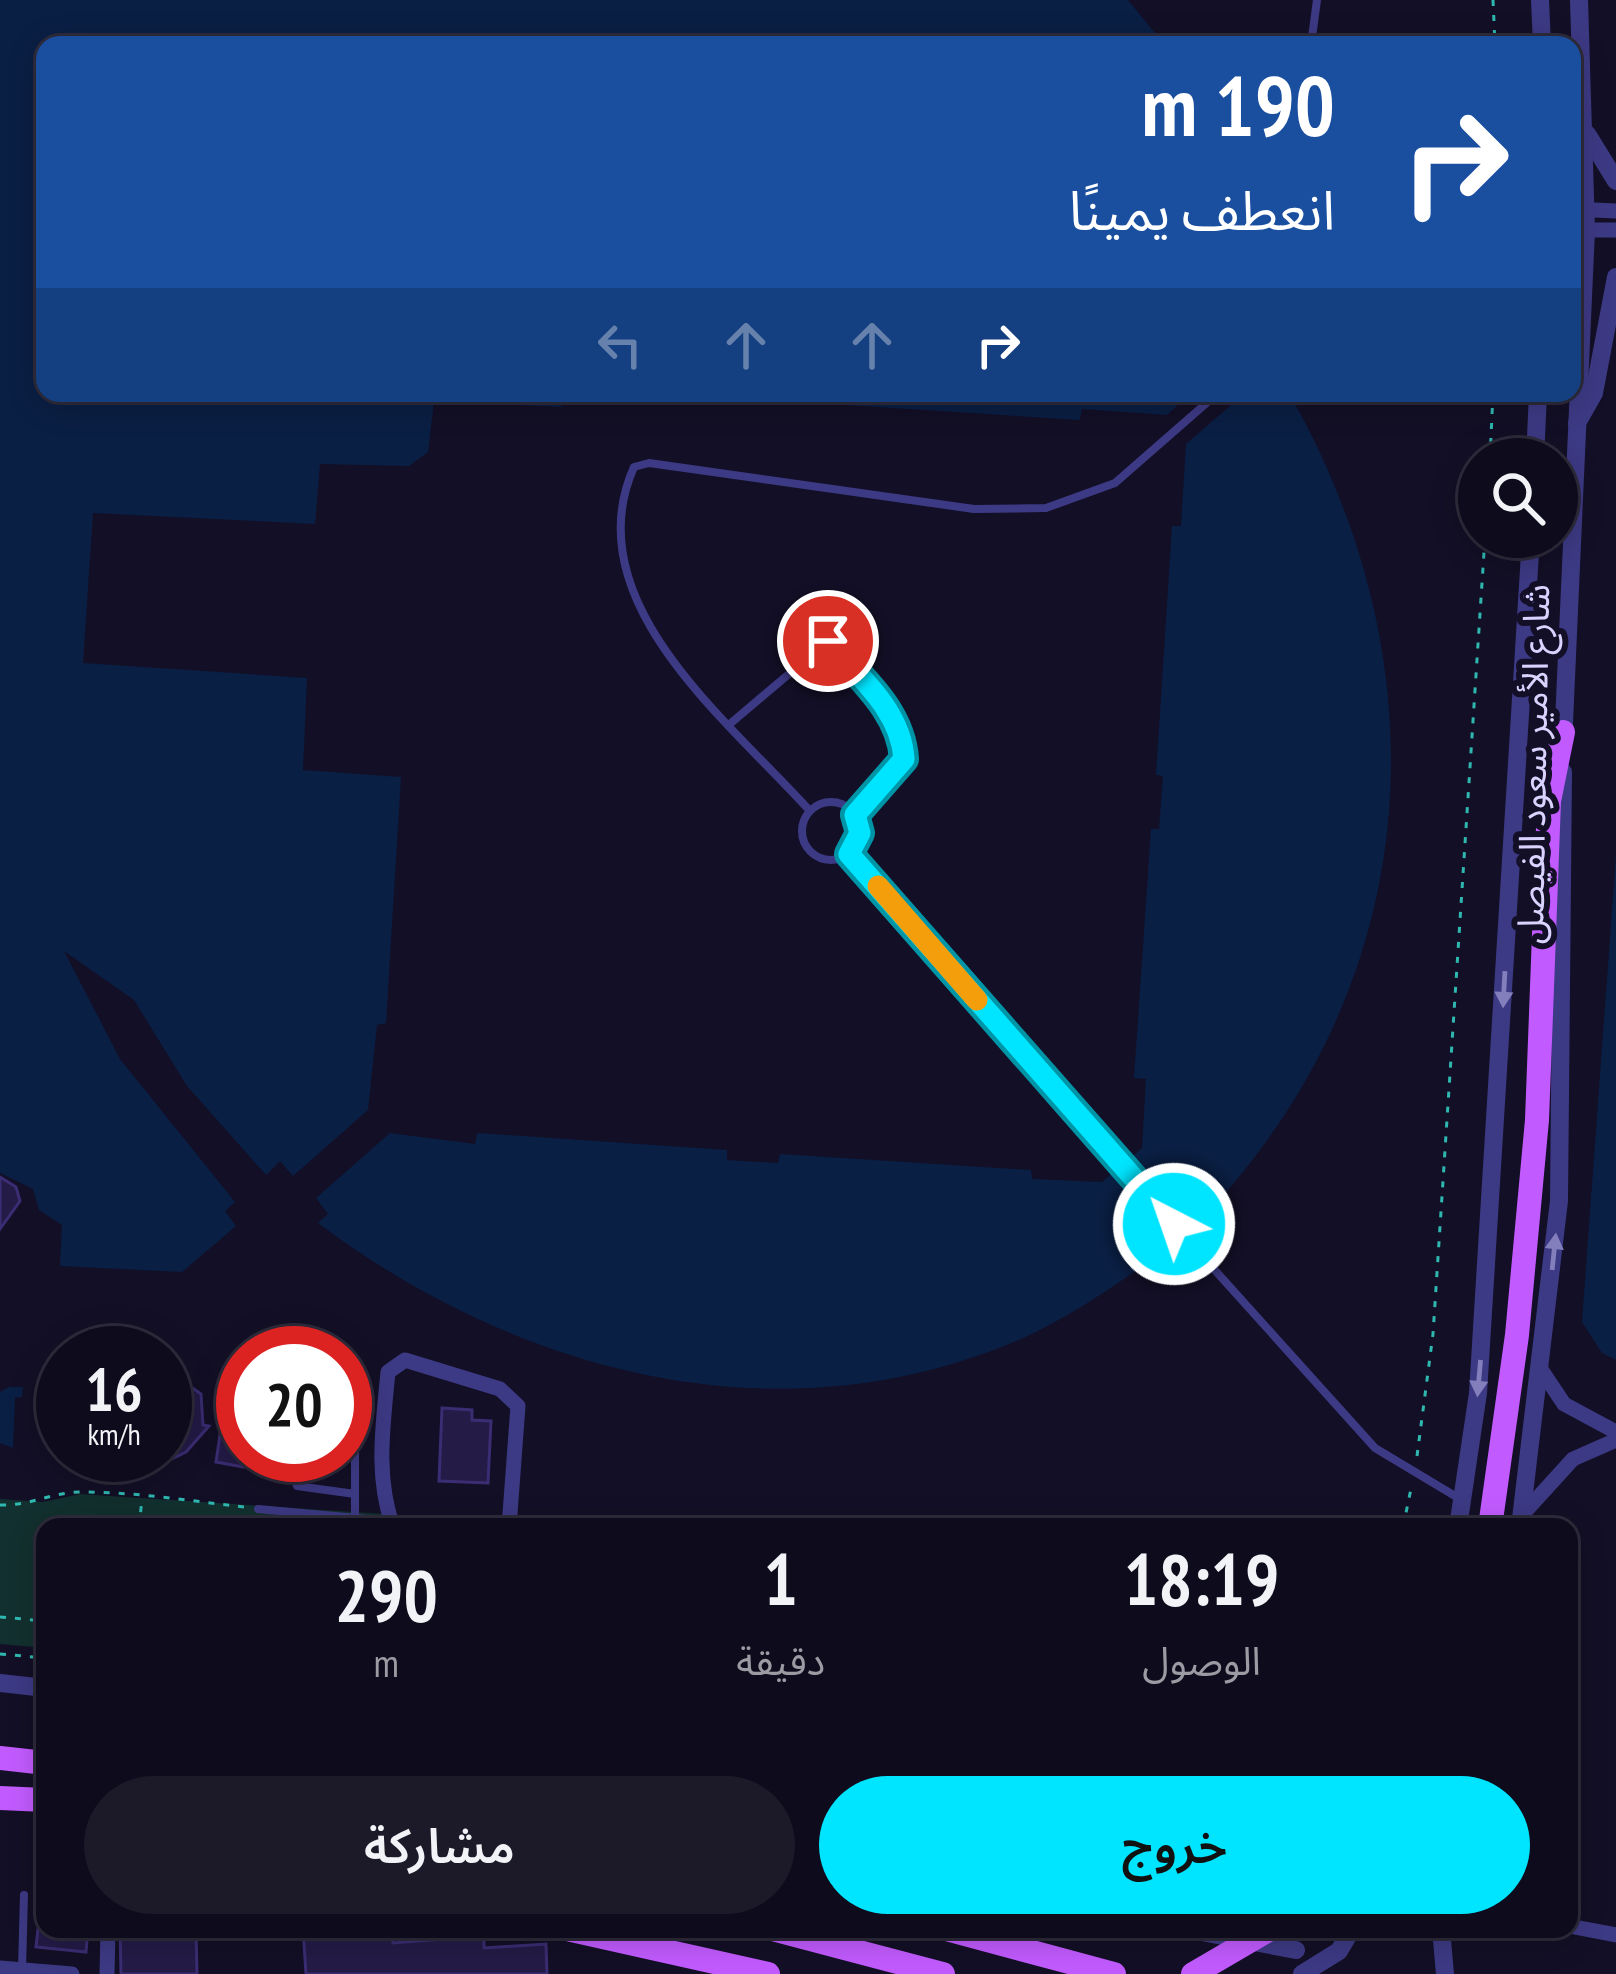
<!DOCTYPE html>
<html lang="ar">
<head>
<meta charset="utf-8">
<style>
  :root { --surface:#0e0b1c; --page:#1c1929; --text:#f1f3f6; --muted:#9b9ba3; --line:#2e2b3b; --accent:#00e5ff }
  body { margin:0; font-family:"PT Sans Narrow","Noto Sans Arabic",sans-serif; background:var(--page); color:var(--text); direction:rtl; height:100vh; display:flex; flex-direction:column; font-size:45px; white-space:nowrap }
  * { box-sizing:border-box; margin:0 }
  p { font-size:39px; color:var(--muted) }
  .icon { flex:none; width:66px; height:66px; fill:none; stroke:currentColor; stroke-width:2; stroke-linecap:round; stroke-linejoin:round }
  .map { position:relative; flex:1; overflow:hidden; direction:ltr }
  .side { position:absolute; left:36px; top:1518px; width:1542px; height:420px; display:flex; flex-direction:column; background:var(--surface); border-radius:24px; box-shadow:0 6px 30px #0003,0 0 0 3px var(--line); direction:rtl }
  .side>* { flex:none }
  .guide { position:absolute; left:36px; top:36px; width:1545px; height:366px; border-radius:24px; box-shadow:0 6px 30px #0003,0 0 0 3px var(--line); direction:rtl; background:#1a4fa0; color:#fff; overflow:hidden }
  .buttons { position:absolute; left:1458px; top:438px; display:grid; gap:24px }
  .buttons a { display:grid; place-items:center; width:120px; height:120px; border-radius:50%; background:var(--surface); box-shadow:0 6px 30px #0003,0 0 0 3px var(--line); font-size:60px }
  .speed { position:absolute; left:36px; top:1326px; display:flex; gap:24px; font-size:60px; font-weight:700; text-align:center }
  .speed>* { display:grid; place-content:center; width:156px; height:156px; border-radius:50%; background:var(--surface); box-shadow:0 6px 30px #0003,0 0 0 3px var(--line); line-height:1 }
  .speed small { font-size:30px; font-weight:400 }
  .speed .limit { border:18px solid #d22; background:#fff; color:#111 }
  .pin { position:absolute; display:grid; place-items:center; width:102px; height:102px; color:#fff; margin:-51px; border:6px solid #fff; border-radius:50%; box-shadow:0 3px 12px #0007 }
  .me { position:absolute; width:132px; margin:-66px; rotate:319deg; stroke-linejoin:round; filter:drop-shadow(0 0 9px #0008) }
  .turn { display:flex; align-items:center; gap:42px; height:252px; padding:0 48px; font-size:54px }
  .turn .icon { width:156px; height:156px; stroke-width:2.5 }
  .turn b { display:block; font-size:84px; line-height:102px }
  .lanes { display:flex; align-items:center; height:114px; padding:0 48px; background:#0003; justify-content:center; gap:60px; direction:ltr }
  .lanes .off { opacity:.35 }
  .eta { display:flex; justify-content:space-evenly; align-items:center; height:204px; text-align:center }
  .eta b { font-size:72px; font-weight:600; line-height:84px }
  .button { display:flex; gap:24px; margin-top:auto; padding:24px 48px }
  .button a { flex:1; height:138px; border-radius:72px; background:var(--accent); color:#111; font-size:48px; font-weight:600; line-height:138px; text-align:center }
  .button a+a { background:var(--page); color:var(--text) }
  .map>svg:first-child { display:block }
  .green { fill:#12302f }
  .water { fill:#0a1f44 }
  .pier { fill:#130f26 }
  .building { fill:#241b47; stroke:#3b2d73; stroke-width:3 }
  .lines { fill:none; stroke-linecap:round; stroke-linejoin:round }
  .path { stroke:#2fb8b0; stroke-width:3; stroke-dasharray:6 9; stroke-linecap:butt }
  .service { stroke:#3d3a85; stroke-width:8 }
  .minor { stroke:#3d3a85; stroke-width:15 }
  .tertiary { stroke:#3d3a85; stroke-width:18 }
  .primary { stroke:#c25bff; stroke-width:24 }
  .primary-bridge { stroke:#c25bff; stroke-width:24 }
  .oneway { fill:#837fbc }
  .route-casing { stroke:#0095a6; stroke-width:30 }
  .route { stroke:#00e5ff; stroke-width:21 }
  .slow { stroke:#f59e0b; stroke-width:21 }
  .labels { text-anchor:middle; stroke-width:12; stroke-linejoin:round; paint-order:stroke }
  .street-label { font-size:36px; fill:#d9d4ff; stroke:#130f26 }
</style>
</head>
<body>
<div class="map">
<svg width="1616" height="1974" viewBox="0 0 1616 1974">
  <rect width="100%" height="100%" fill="#130f26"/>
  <!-- green -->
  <path class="green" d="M80 1494 400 1515V1527H45V1648L0 1644V1499L43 1502Z"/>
  <!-- water -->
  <g class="water">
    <path d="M0 0H1128L1164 44 45 45V393H562L561 407 434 401 428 452 409 466 320 464 315 524 93 513 83 663 307 678 303 770 401 777 386 1023 377 1025 368 1110 293 1176 280 1161 266 1175 187 1086 134 1000 64 951 120 1059 235 1202 225 1211 236 1226 182 1272 60 1266 62 1225 39 1210 33 1189 0 1173Z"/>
    <path d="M831 393H1191L1167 415 1082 409 1080 420 830 404Z"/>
    <path d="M1245 393H1289C1444 665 1426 977 1210 1210L1200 1201 1143 1247 1153 1259C1111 1288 1068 1318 1021 1339 781 1443 519 1374 318 1223L328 1214 316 1198 390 1133 475 1144 477 1133 727 1150V1160L778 1163 780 1154 1031 1170 1032 1179 1102 1182 1142 1148 1146 1079 1134 1078 1151 829H1159L1163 776 1156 775 1172 526H1181L1186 444Z"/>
    <path d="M1616 855V1360L1602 1353 1582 1322Z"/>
    <path d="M9 1387H23L22 1397 15 1398 13 1448 0 1443V1392Z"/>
  </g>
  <!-- pier -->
  <path class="pier" d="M1126 1153 1178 1212 1160 1228 1108 1169Z"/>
  <!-- building -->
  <g class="building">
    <path d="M0 1177 16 1187 20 1201 0 1229Z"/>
    <path d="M1193 1208 1213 1232 1201 1242 1189 1240 1188 1252 1171 1267 1151 1242 1167 1229 1178 1231 1180 1219Z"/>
    <path d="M165 1368 201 1394 203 1425 209 1426 186 1452 165 1462Z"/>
    <path d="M442 1408 472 1410V1420L491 1421 488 1483 439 1481Z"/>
    <path d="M221 1428 243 1431V1467L216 1462Z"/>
    <path d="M38 1929H88L86 1952 36 1947Z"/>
    <path d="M120 1929H196L197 1974H121Z"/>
    <path d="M303 1929H392L393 1943 484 1936V1948L546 1944 547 1974H306Z"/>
  </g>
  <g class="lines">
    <!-- path -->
    <g class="path">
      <path d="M1493 0 1495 45"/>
      <path d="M1490 459 1493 393"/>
      <path d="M1417 1456 1433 1334 1485 537"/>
      <path d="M0 1505C31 1506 51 1492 82 1492 136 1492 191 1501 244 1507"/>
      <path d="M139 1527 142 1499"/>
      <path d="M1403 1527 1412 1484"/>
      <path d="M0 1617 45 1621"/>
      <path d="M0 1654 45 1658"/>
    </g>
    <!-- service -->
    <g class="service">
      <path d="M1311 45 1317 0"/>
      <path d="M731 723 828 641C859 677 901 710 904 759L855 815"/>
      <circle cx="831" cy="831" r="29"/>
      <path d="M810 811C729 721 574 601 634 467L649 463 974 509 1046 508 1115 483 1218 393"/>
      <path d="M849 854 1174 1224"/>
      <path d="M1194 1247 1375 1448 1460 1499"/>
      <path d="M355 1393V1518"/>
      <path d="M290 1455 297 1486 355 1494"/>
      <path d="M258 1509 390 1521"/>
      <path d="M22 1969 24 1895"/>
    </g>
    <!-- minor -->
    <g class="minor">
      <path d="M1572 209 1616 211"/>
      <path d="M1572 230H1616"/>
      <path d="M1540 1368 1564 1404 1616 1432"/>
      <path d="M1522 1515 1573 1459 1616 1440"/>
      <path d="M393 1527C375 1475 383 1426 388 1372L405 1360 500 1389 518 1406 509 1527"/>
      <path d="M1569 1926 1616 1935"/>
      <path d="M0 1968 72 1974"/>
      <path d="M107 1974 108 1929"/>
    </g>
    <!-- tertiary -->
    <g class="tertiary">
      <path d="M1540 0 1542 45"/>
      <path d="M1587 134 1616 181"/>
      <path d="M1577 423 1594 393 1616 277"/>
      <path d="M1535 459 1538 393"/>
      <path d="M1563 745 1586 230 1579 0"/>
      <path d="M1458 1527 1478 1393 1531 537"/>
      <path d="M1520 1527 1559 1201 1563 772"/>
      <path d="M0 1683 45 1688"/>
      <path d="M1186 1929 1296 1950"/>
      <path d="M1441 1929 1445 1974"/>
      <path d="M1302 1974 1339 1951 1352 1929"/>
    </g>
    <!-- primary -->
    <g class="primary">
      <path d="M1490 1527 1517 1335 1537 1120 1549 801 1563 732"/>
      <path d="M0 1758 45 1763"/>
      <path d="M0 1798 45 1800"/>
      <path d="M567 1929 768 1974"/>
      <path d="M772 1929 943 1974"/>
      <path d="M946 1929 1114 1974"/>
    </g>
    <!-- primary-bridge -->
    <path class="primary-bridge" d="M1193 1974 1270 1929"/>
  </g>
  <!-- one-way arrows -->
  <defs><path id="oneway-solid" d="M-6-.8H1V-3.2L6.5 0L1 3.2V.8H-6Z" transform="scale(3)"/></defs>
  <g class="oneway">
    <use href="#oneway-solid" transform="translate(1504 989) rotate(93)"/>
    <use href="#oneway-solid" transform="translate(1554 1252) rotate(-84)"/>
    <use href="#oneway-solid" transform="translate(1479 1378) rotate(95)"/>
  </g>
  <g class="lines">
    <defs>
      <path id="route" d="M828 641C859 677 901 710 904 759L855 815 860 833 849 854 1174 1224"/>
    </defs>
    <!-- route casing -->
    <use href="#route" class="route-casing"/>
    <!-- route -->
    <use href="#route" class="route"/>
    <!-- slow -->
    <path class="slow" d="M878 886 977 1000"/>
  </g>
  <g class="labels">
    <!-- street labels -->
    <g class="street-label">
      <text transform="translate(1533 764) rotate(-89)" y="13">شارع الأمير سعود الفيصل</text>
    </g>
  </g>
</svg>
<div class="buttons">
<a><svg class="icon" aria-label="search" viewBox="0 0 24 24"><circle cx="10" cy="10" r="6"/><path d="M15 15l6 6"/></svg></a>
</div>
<div class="speed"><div>16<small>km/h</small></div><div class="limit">20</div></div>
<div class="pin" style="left:828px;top:641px;background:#d93025"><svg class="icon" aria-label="arrive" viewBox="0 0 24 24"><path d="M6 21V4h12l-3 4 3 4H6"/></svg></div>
<svg class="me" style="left:1174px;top:1224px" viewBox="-20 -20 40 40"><circle r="17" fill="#00e5ff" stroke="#fff" stroke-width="3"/><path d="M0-11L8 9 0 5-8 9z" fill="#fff"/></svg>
<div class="guide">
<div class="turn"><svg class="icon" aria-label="right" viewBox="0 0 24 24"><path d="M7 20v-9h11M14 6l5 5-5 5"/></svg><div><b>190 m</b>انعطف يمينًا</div></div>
<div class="lanes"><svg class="icon off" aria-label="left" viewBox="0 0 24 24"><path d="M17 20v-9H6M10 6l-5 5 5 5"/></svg><svg class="icon off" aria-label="ahead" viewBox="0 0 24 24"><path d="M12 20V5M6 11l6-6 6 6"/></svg><svg class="icon off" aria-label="ahead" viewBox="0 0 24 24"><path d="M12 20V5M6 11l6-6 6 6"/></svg><svg class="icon" aria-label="right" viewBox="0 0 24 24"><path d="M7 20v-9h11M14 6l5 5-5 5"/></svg></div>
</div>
<section class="side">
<div class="eta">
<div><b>18:19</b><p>الوصول</p></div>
<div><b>1</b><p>دقيقة</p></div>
<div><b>290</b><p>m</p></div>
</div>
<div class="button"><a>خروج</a><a>مشاركة</a></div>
</section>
</div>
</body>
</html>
